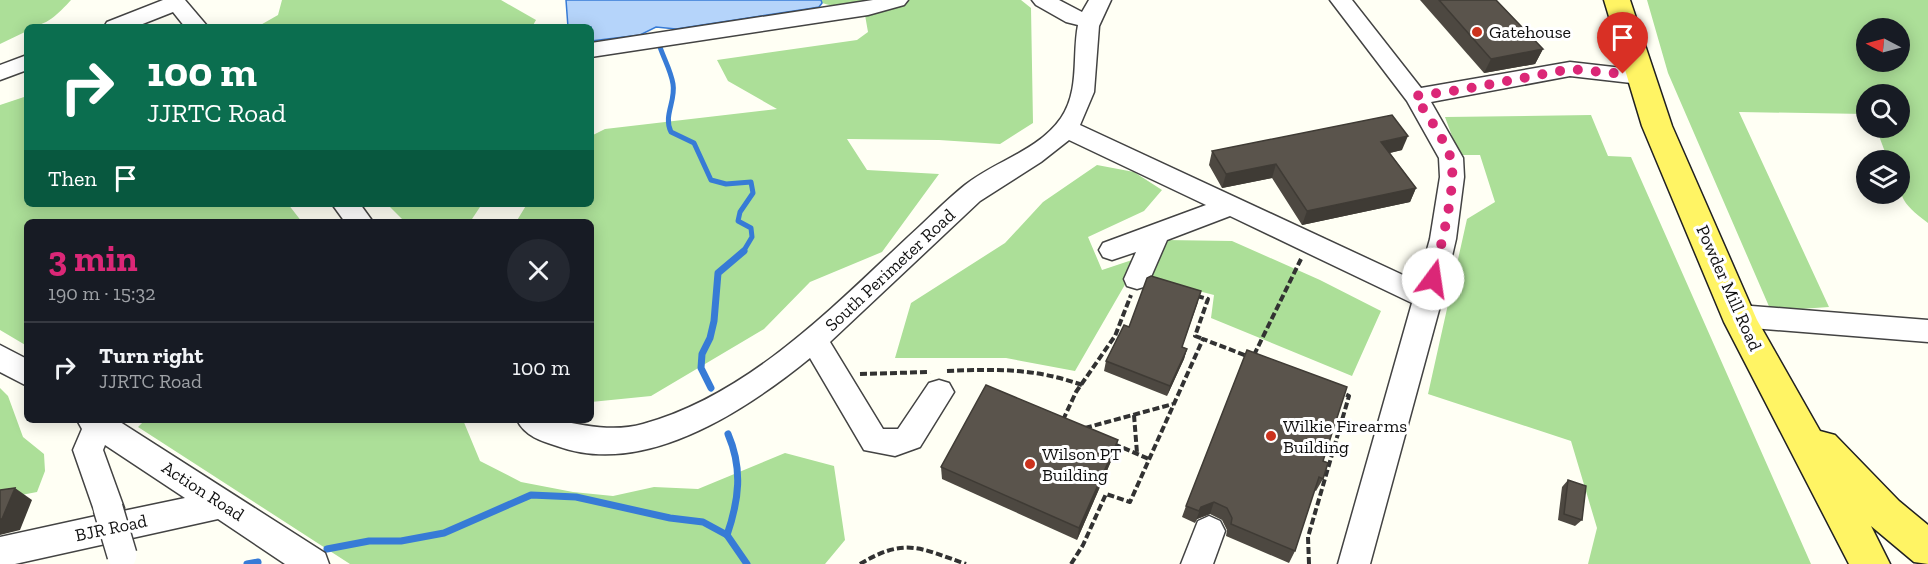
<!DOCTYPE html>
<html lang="en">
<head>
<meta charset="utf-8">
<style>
  :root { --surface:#171b24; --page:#242831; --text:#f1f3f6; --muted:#9ea1a6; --line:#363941; --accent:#db2777 }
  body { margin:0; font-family:"Zilla Slab",serif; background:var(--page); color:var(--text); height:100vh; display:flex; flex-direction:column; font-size:22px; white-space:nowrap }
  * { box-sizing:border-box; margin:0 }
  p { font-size:20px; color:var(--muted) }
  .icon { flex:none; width:33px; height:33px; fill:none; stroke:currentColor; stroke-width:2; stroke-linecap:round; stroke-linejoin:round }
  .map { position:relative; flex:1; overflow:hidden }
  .sheet { position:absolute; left:24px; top:219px; width:570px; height:204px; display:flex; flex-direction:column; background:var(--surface); border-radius:9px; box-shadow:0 3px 15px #0003 }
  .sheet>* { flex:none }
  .top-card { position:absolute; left:24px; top:24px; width:570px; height:183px; border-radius:9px; box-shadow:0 3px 15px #0003; background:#0b6e4f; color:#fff; overflow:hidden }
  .needle { width:39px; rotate:276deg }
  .controls { position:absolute; left:1856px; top:18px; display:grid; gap:12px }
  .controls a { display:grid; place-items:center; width:54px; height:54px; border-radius:50%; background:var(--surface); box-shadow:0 3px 15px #0003; font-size:30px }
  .pin { position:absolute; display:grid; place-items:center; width:51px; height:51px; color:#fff; margin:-62px -26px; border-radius:50% 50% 50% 0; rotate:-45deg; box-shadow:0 0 6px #0007 }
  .pin .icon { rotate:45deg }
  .me { position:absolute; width:66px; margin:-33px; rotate:14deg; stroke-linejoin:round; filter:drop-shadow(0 0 4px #0008) }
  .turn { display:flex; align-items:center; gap:21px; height:126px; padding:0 24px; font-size:27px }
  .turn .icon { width:78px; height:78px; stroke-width:2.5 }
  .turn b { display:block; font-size:42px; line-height:51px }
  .then { display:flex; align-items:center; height:57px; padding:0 24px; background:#0003; gap:12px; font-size:22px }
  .round { display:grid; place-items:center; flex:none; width:63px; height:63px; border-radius:32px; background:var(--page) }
  .summary { display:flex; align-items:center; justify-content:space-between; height:102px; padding:0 24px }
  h1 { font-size:36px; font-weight:800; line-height:45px; color:var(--accent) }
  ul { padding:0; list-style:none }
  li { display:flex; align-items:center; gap:18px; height:90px; padding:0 24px; border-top:2px solid var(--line) }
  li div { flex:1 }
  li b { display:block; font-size:22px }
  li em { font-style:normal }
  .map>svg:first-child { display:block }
  .forest { fill:#acdf98; fill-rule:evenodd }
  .water { fill:#b5d4fa; stroke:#377bd6; stroke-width:1.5 }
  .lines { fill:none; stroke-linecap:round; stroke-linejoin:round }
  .stream-far1 { stroke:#377bd6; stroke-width:5 }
  .stream { stroke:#377bd6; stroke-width:7 }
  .minor-casing { stroke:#434343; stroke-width:3 }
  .major-casing { stroke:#212121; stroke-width:3 }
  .path { stroke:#323232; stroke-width:4; stroke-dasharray:7 3; stroke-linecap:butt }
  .minor { fill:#fff; fill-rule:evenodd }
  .major { fill:#fff464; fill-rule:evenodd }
  .minor-bridge-casing { stroke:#434343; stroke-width:32; stroke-linecap:butt }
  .minor-bridge { stroke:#fff; stroke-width:29 }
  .wall { fill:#4d4841 }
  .shaded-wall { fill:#3f3b35 }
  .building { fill:#5a544c; stroke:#3f3b35; stroke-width:1.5 }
  .route { stroke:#db2777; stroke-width:10; stroke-dasharray:0 18 }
  .poi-dot { fill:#cb331e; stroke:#fff; stroke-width:2 }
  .labels { text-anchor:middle; stroke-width:6; stroke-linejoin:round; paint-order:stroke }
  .poi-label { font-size:18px; fill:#101010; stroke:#fff; text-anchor:start }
  .street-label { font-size:18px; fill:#101010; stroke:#fff }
</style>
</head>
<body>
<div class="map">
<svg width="1928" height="564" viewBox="0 0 1928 564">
  <rect width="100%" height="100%" fill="#fffff4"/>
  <!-- forest -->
  <g class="forest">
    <path d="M0 0H71C59 13 46 27 27 27V31L0 44Z"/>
    <path d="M282 0H501L536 20 532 27H257L278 15Z"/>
    <path d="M821 0H1021L1031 8 1033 123 1000 144 939 140 847 139 867 170 939 174 882 252 810 282 764 329 651 396 591 402V222H516L527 204H591V136L605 129 777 109 728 81 717 60 857 40 868 32 865 15 822 3Z"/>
    <path d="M1647 0H1928V223C1899 201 1899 197 1899 160H1888L1876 128H1899V94H1866V114L1739 112 1829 307 1771 311 1668 73ZM1866 28H1899V62H1866Z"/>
    <path d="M27 96V204H288L302 222H27V346L0 330V105Z"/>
    <path d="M1591 115 1608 156 1631 157 1811 564H1588L1597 528 1571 441 1428 394 1467 219 1495 202 1480 155H1459L1445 117Z"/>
    <path d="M1097 165 1134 172 1162 190 1144 211 1088 237 1102 270 1135 259 1134 269 1075 371 1006 358H895L911 303 1005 243 1043 202Z"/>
    <path d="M387 204H482L470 222H405Z"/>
    <path d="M1165 240 1232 241 1320 280 1381 311 1352 376 1211 318 1214 295 1148 278Z"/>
    <path d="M0 388 8 396 23 437 44 454 45 471 37 492 0 499Z"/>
    <path d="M145 420H463L480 461 521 482 573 492 613 496 654 487 698 489 785 453 834 466 845 540 825 564H350L138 427Z"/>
  </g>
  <!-- water -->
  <path class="water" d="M566 0H821L822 3 819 7 807 9 676 29 656 27 640 35 591 41V27H568Z"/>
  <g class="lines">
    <!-- stream-far1 -->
    <path class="stream-far1" d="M660 47C664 59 671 71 673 84 676 101 663 116 671 132L694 143 711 180 726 184 751 182 753 193 740 212 738 221 751 228 752 237 743 252"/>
    <!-- stream -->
    <g class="stream">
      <path d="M711 388 701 368 702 354 710 338 714 321 718 273 744 251"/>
      <path d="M727 535C739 500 743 469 728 434"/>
      <path d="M327 549 369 541H401L444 533 531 495 576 497 670 518 703 522 727 535 747 564"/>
      <path d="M247 564 258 562"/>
    </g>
    <defs>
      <g id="minor">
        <path d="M163 0H185L208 27H185L173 12 135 27H104L107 22Z"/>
        <path d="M873 0H908L904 5 868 15 591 57V43Z"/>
        <path d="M1032 0H1059L1082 12 1089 0H1111L1099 26 1094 92 1080 125 1418 282 1430 239 1440 177 1439 158 1407 101 1330 0H1352L1421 88 1570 62 1640 70 1648 72 1651 77 1648 82 1640 84 1570 76 1431 102 1463 158 1464 177 1456 239 1442 299 1370 564H1338L1412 303 1230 216 1167 240 1147 286 1137 289 1127 286 1124 279 1136 252 1112 260 1103 257 1099 250 1103 243 1206 205 1069 140 1041 162 980 201 830 342 883 429H898L929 383 939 380 949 383 954 392 920 447 895 456 864 450 810 358C745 411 644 478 557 446 541 441 525 436 517 420 530 420 546 417 558 420 585 426 615 432 643 424 748 395 831 309 908 237 927 220 945 201 965 185 995 161 1038 151 1061 118 1080 90 1072 56 1078 25L1066 22 1036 5Z"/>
        <path d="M27 55V70L0 80V65Z"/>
        <path d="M332 204H360L373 222H345Z"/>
        <path d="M1739 305 1928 320V342L1739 327 1729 324 1725 316 1729 308Z"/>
        <path d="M0 345 27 359V386L0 372Z"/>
        <path d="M77 420H117L325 553 329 564H285L218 519 15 564H0V537L96 516 73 450 82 429ZM105 445 185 498 123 511 124 508 103 450Z"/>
        <path d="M1209 516 1220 521 1225 531 1213 564H1181L1198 521Z"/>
      </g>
      <path id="major" d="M1604 0H1630L1672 126 1757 320 1820 431 1835 435 1899 501 1928 525V564L1914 562 1871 526 1890 564H1849L1724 322 1642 126Z"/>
    </defs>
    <!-- minor casing -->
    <use href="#minor" class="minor-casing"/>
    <!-- major casing -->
    <use href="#major" class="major-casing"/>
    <!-- path -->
    <g class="path">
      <path d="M1197 296 1208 299 1195 336 1203 339"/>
      <path d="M1254 355 1301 259"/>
      <path d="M947 371C996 369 1035 368 1082 385"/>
      <path d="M860 374 930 372"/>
      <path d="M1134 415 1137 453"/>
      <path d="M1063 420 1076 392 1115 336 1131 295"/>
      <path d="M1085 428 1173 404"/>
      <path d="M1114 444 1149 459"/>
      <path d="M860 564C905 537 920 548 966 564"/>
      <path d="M1071 564 1083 545 1106 494 1130 502 1203 339 1247 356"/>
      <path d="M1309 564 1308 537 1349 396 1341 392"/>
    </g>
    <!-- minor -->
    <use href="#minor" class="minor"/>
    <!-- major -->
    <use href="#major" class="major"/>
    <defs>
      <path id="minor-bridge" d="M108 508 122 555"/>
    </defs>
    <!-- minor-bridge casing -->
    <use href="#minor-bridge" class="minor-bridge-casing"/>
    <!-- minor-bridge -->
    <use href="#minor-bridge" class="minor-bridge"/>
  </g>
  <!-- wall -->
  <g class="wall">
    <path d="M1420 0H1496L1543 49 1535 64 1484 73Z"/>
    <path d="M1402 150 1390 153 1416 188 1410 202 1302 225 1272 178 1222 188 1209 165 1212 151Z"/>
    <path d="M1198 302 1182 347 1187 349 1184 359 1167 396 1104 371 1106 361 1129 327Z"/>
    <path d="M1115 452 1077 540 942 479 941 467Z"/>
    <path d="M1323 461V479L1316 491 1314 490 1295 551 1289 563 1226 536 1227 530 1222 520 1210 514 1197 519 1195 523 1182 517 1186 506Z"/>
    <path d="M1568 480 1582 520 1575 526 1558 520 1562 487Z"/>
  </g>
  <!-- shaded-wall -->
  <g class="shaded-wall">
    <path d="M1543 49 1535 64 1484 73 1491 59Z"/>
    <path d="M1408 136 1402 150 1376 156 1381 142Z"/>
    <path d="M1276 164 1272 178 1222 188 1226 174Z"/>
    <path d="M1416 188 1410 202 1302 225 1307 211Z"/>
    <path d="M1187 349 1184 359 1167 396 1170 386Z"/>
    <path d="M1118 440 1115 452 1077 540 1079 528Z"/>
    <path d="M15 488 32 500 20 530 0 535V519Z"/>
    <path d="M1214 502 1210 514 1197 519 1195 523 1201 507Z"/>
  </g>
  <!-- building -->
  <g class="building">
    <path d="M1439 0H1496L1543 49 1491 59Z"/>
    <path d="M1392 115 1408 136 1381 142 1416 188 1307 211 1276 164 1226 174 1212 151Z"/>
    <path d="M1151 276 1201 291 1182 347 1187 349 1170 386 1106 361 1124 325 1129 327 1147 278Z"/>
    <path d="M1247 350 1347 387 1323 461 1328 463 1323 479 1319 477 1295 551 1231 524 1232 518 1227 508 1214 502 1201 507 1199 511 1186 506Z"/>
    <path d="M986 385 1118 440 1079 528 941 467Z"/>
    <path d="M1568 480 1586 486 1582 520 1564 514Z"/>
    <path d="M15 488 2 519H0V490Z"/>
  </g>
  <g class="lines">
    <!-- route -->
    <path class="route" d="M1433 279C1439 252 1459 181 1450 156 1442 135 1427 115 1415 96L1460 90 1570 69 1623 74"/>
  </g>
  <!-- markers -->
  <g class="poi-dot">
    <circle cx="1477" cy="32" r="6"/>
    <circle cx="1271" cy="436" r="6"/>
    <circle cx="1030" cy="464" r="6"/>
  </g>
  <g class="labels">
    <!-- poi labels -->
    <g class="poi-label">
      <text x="1489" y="38">Gatehouse</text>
      <text x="1283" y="432">Wilkie Firearms<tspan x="1283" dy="21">Building</tspan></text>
      <text x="1042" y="460">Wilson PT<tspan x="1042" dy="21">Building</tspan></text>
    </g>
    <!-- street labels -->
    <g class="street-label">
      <text transform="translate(890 270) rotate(-43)" y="6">South Perimeter Road</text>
      <text transform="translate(1729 288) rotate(66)" y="6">Powder Mill Road</text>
      <text transform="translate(203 491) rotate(33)" y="6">Action Road</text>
      <text transform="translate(111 528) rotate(-12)" y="6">BJR Road</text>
    </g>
  </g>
</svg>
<div class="controls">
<a><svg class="needle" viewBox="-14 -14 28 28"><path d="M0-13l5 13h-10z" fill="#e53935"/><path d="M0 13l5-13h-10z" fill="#9ea1a6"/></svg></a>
<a><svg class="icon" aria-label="search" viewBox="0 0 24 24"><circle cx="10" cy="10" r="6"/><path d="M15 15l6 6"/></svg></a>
<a><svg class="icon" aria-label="layers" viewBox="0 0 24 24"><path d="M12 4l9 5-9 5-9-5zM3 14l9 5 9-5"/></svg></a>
</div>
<div class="pin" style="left:1623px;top:74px;background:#d93025"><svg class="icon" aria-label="arrive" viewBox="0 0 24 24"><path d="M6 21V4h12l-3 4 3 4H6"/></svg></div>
<svg class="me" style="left:1433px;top:279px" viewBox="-20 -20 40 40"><circle r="19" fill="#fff"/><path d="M0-13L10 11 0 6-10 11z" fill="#db2777"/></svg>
<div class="top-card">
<div class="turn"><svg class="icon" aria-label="right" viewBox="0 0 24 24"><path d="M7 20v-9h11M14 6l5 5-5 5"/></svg><div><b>100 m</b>JJRTC Road</div></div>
<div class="then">Then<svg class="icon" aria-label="arrive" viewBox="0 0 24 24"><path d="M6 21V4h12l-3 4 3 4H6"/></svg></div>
</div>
<section class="sheet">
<div class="summary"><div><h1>3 min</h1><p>190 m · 15:32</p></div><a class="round"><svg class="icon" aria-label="close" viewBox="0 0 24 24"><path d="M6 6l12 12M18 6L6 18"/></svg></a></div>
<ul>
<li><svg class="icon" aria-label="right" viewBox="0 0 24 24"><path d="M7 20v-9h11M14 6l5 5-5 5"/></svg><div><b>Turn right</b><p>JJRTC Road</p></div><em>100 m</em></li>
</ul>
</section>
</div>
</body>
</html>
